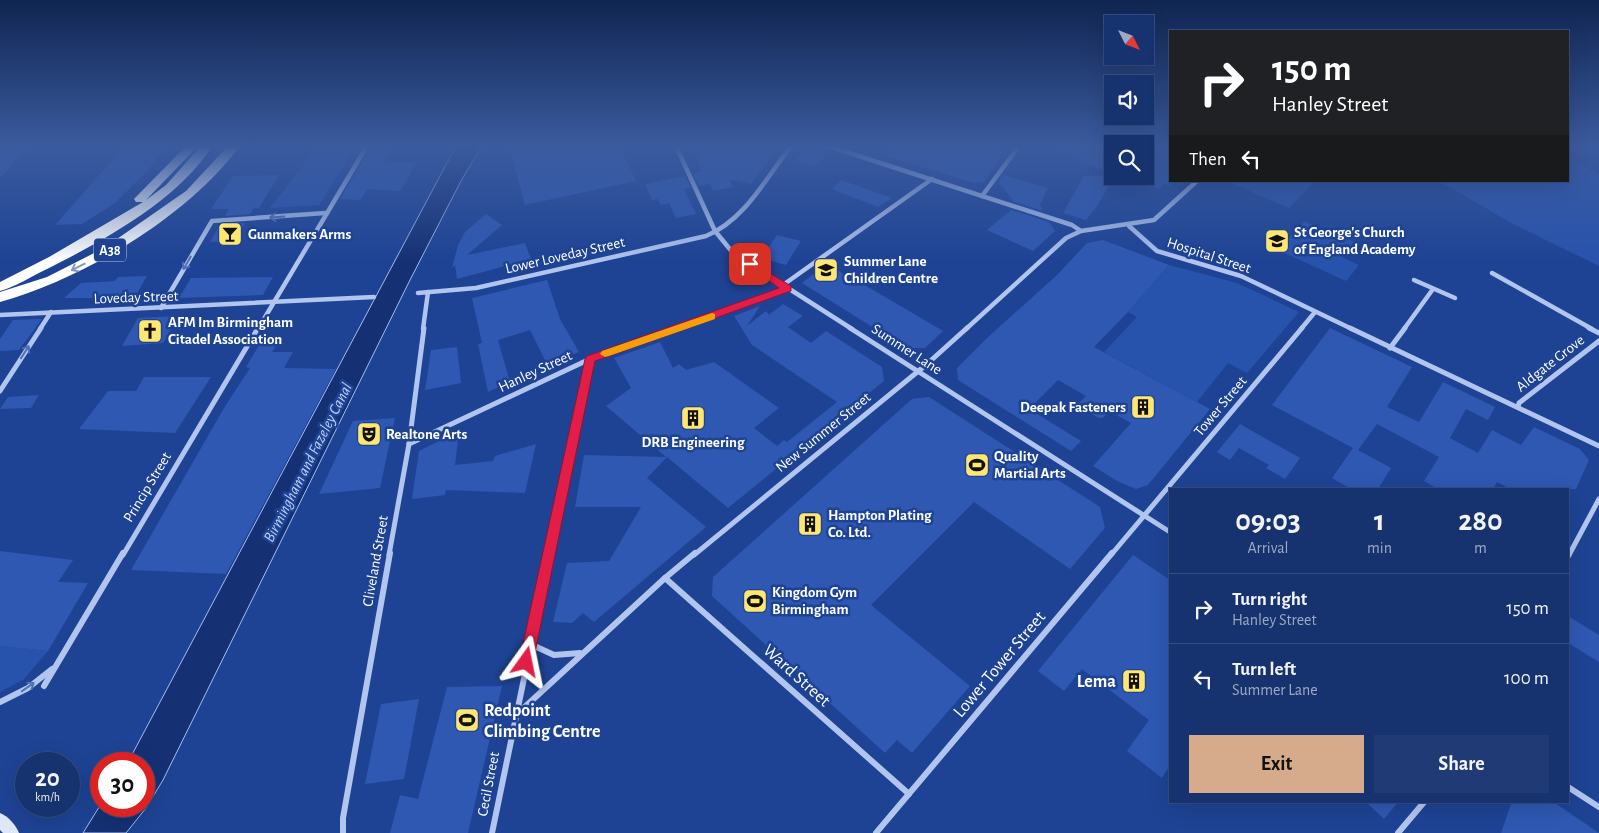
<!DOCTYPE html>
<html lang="en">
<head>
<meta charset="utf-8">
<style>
  :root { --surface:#16326f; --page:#1f3a74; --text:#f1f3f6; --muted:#9eaac3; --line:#354d82; --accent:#d6ab8b }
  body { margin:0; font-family:"Alegreya Sans",sans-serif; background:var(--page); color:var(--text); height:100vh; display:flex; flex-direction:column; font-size:19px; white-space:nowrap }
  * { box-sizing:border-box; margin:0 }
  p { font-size:16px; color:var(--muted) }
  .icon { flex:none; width:28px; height:28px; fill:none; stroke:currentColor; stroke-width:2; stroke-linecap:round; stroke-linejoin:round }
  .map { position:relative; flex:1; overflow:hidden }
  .side { position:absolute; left:1169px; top:488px; width:400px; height:315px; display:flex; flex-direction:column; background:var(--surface); border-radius:0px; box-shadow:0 5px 20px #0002,0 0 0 1px var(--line) }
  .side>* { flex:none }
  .banner { position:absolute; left:1169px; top:30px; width:400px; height:152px; border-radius:0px; box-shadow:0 5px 20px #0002,0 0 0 1px var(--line); background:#202124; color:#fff; overflow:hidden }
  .needle { width:32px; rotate:132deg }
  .controls { position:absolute; left:1104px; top:15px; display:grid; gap:10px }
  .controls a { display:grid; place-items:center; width:50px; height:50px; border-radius:0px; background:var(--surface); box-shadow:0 5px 20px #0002,0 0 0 1px var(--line); font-size:25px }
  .speed { position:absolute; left:15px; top:752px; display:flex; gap:10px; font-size:25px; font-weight:700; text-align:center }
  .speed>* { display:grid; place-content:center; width:65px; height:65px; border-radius:50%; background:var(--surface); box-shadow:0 5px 20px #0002,0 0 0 1px var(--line); line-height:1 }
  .speed small { font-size:12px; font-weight:400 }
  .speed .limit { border:8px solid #d22; background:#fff; color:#111 }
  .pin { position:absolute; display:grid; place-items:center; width:42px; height:42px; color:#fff; margin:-21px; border-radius:10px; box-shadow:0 2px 8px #0006 }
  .me { position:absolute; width:55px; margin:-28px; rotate:12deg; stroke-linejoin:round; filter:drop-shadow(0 0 4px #0008) }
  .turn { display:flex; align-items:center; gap:18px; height:105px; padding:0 20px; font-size:22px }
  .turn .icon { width:65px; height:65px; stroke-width:2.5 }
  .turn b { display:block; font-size:35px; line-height:42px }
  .then { display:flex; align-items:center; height:48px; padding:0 20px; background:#0003; gap:10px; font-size:19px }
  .eta { display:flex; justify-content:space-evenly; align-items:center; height:85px; text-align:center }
  .eta b { font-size:30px; font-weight:700; line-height:35px }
  .primary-button { display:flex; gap:10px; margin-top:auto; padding:10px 20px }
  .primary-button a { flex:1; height:58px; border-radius:0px; background:var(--accent); color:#111; font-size:20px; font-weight:700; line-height:58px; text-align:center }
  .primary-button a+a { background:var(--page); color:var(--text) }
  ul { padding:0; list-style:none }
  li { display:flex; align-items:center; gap:15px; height:70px; padding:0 20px; border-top:1px solid var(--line) }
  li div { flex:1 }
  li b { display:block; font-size:19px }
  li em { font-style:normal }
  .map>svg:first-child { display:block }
  .green { fill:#2853ad }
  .water { fill:#153173; stroke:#a4bef0 }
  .building { fill:#2e58b2 }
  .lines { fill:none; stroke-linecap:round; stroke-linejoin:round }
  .street-far2 { stroke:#b1c5ee; stroke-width:4.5 }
  .street-far1 { stroke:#b1c5ee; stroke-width:5 }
  .street { stroke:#b1c5ee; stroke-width:6 }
  .secondary { fill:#dee7fa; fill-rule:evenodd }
  .highway { fill:#fff; fill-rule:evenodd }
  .oneway { stroke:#5170b4 }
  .oneway2 { stroke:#8398c4 }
  .route { fill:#e11d48; stroke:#92132f }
  .slow { fill:#f59e0b }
  .labels { text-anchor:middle; stroke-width:5; stroke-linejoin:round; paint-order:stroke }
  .shield { fill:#1e4394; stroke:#bcc7df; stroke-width:1 }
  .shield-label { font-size:14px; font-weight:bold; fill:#fff }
  .poi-label { font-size:15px; font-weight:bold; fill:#fff; stroke:#1e4394; text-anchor:start }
  .street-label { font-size:15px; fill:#fff; stroke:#1e4394 }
  .water-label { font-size:16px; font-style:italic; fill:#bdd0f5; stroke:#1e4394 }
  .near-street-label { font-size:18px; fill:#fff; stroke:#1e4394 }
  .near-poi-label { font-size:18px; font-weight:bold; fill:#fff; stroke:#1e4394; text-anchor:end }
</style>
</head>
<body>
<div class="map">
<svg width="1599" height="833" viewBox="0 0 1599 833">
  <rect width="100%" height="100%" fill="#1e4394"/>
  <!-- green -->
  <g class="green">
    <path d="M318 146H356L319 205 270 208Z"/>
    <path d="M1568 159 1599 174V266L1513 224 1439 181H1568Z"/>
    <path d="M1233 181H1315L1289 208 1231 183Z"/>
    <path d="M1304 221 1355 242 1342 257 1359 265 1346 281 1278 250Z"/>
    <path d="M1169 265 1237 283 1299 312 1247 373 1228 363 1197 402 1104 352 1137 317 1128 312Z"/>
    <path d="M0 646 48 651 23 680 0 692Z"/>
  </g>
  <!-- water -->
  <path class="water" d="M456 146H482L462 179 410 280 163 780 146 808 126 833H83L101 804V806H144V764H127Z"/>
  <!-- building -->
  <g class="building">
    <path d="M0 146H29L0 178Z"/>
    <path d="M125 146H166L148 170 115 203 82 224 55 225Z"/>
    <path d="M375 146H394L384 161 417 162 400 191 368 189 360 200 340 199 365 157Z"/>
    <path d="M509 146H620L636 181 525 205Z"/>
    <path d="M694 146H779L751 184 729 179 733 187 713 191 710 184 699 186 693 174 701 171Z"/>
    <path d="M810 146 830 151 815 167 795 161Z"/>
    <path d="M895 146H982L1004 153 984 182 974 183 886 156Z"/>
    <path d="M1052 146H1112V176L1092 165Z"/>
    <path d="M1145 146H1170V186L1164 183 1159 189 1145 182Z"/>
    <path d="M279 175 259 208H254L250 214 225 216 229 209H211L233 176Z"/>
    <path d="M1003 175 1048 188 1040 205 1043 211 1014 202 998 181Z"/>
    <path d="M685 176 691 188 684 189 696 214 676 218 669 203 661 205 658 199 652 200 645 184Z"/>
    <path d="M1084 176H1114L1097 206 1086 220 1063 213Z"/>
    <path d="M841 180 892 198 878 207 832 189Z"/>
    <path d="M1011 210 1049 222 1055 231 1033 251 987 230Z"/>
    <path d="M486 214 502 225 467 255 525 243 531 259 457 279 455 265 452 268 458 245 465 232Z"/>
    <path d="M245 223 235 241 210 242 220 225Z"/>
    <path d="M777 235 801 241 786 265 761 258Z"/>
    <path d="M1103 240 1169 265 1128 312 1094 347 1210 409 1148 485 1136 489 1117 481 1093 466 1131 423 1109 411 1103 418H1099L1077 405 1086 396 1058 380 1029 409 1081 441 1071 451 958 380 957 368 987 338 1057 275 1087 243Z"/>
    <path d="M826 264 875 291 943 331 925 348H906L802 283Z"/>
    <path d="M147 276 132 302 98 303 101 298H64L81 283 115 281 118 277Z"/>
    <path d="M273 277 263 295 179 298 191 278Z"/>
    <path d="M547 280 560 319 579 352 547 364 530 330 498 340 510 382 488 392 478 344 482 343 472 298Z"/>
    <path d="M783 304 803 316 788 327 811 343 826 331 882 367 884 381 728 508 667 457 647 478 706 527 594 622 583 613 572 623 553 622 567 563 609 561 641 507H575L584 455 666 457 606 406 631 388 614 358 660 342 673 368 679 364 686 370 714 362 779 408 754 428 777 446 784 440 787 442 837 402 752 345 734 316 760 306 747 326 766 311 769 315Z"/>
    <path d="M178 316 163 343 122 346 138 318Z"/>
    <path d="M42 319 19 350 0 351V339L13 320Z"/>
    <path d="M1330 328 1412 367 1387 407 1419 422 1443 382 1495 407 1488 420 1466 409 1450 438 1478 453 1492 430 1521 445 1534 427 1580 449 1589 460 1576 489H1511L1497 482 1493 489H1438L1424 481 1439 457 1377 424 1358 450 1391 468 1378 489H1351L1332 478 1353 448 1272 405Z"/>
    <path d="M264 337H282L272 352H293L284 368 336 369 226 574 131 570 224 408 250 368 246 367Z"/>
    <path d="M457 347 461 383 425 390 431 350Z"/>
    <path d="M144 377H211L175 433 79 429 108 391H136Z"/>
    <path d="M39 395 31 408 0 409 8 397Z"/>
    <path d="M929 397 1100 507 1105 528 1070 569 974 502 871 605 970 686 912 753 897 740 885 753 712 596 713 577 912 399Z"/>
    <path d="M395 418 380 488 319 494 353 421Z"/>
    <path d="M1240 424 1300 458 1285 479 1266 468 1269 465 1239 448 1230 460 1217 452Z"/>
    <path d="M459 431 455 465 493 461 495 456 536 444 525 493 446 490 445 495 412 499 419 451Z"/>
    <path d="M0 551 73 560 58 582 88 583 48 651 0 646Z"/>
    <path d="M1133 555 1170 580V765L1162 778 1127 751 1149 720 1082 669 1064 691 1038 671Z"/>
    <path d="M1568 616 1599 635V662L1568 643Z"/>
    <path d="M502 686 468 833H390L400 795 418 799 447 687Z"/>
    <path d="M419 699 404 779 365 784 381 704Z"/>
    <path d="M1365 801H1399L1384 819Z"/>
    <path d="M1512 801H1552L1599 833H1501Z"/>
  </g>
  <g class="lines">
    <!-- street-far2 -->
    <g class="street-far2">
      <path d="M676 146 715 231 733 253 852 329"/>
      <path d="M828 146 1072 225 1081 231 1154 220 1197 181"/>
      <path d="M982 196 1019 146"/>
      <path d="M1129 226 1157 251 1241 276 1352 329"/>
      <path d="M1492 273 1592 329"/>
      <path d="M1414 280 1455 298"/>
      <path d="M783 285 932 179"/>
      <path d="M418 293 476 288 706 236C745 220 766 178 791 146"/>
      <path d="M161 308 212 221 325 213"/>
      <path d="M0 315 374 297"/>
      <path d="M40 329 51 312"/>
      <path d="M258 329 367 146"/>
      <path d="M423 329 428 292"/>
      <path d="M674 329 787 288"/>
      <path d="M966 329 1066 238 1081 231"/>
      <path d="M1301 329 1315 312"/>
      <path d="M1404 329 1433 289"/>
    </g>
    <!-- street-far1 -->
    <g class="street-far1">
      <path d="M850 328 1170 532"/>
      <path d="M1350 328 1599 446"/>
      <path d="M1589 328 1599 333"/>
      <path d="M1390 348 1405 328"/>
      <path d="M0 391 41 328"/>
      <path d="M1518 407 1519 403 1599 341"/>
      <path d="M409 444 590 359 677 328"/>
      <path d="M123 555 258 328"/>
      <path d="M389 555 409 444 424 328"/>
      <path d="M550 555 590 359"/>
      <path d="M694 555 927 364 967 328"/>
      <path d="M1111 555 1302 328"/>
      <path d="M1569 555 1599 499"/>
    </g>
    <!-- street -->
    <g class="street">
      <path d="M1568 556 1569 553"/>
      <path d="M665 578 909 794"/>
      <path d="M530 644 554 655 580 653"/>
      <path d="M44 686 123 553"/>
      <path d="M0 702 28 688 52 669"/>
      <path d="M515 716 665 578 695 553"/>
      <path d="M1568 787 1599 807"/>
      <path d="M343 833V818L390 553"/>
      <path d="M492 833 550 553"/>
      <path d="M876 833 1112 553"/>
      <path d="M1398 833 1425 801"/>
    </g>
    <!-- secondary -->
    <path class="secondary" d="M0 813C8 816 16 825 19 833H3L0 830Z"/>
    <!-- highway -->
    <g class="highway">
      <path d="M186 146H198L146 200 166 185 201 146H212C179 200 101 242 45 270 30 277 15 287 0 291V282L49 257 143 202H136L134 199Z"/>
      <path d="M228 146H240C187 217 85 278 0 302V292L47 277 104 248 186 191Z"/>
    </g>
  </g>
  <!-- one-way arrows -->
  <defs><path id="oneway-shaft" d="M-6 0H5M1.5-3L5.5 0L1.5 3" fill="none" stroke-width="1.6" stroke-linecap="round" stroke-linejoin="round" transform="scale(1.25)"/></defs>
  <g class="oneway">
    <use href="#oneway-shaft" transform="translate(277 217) rotate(176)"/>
    <use href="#oneway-shaft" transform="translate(187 263) rotate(120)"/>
    <use href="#oneway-shaft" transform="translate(25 352) rotate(-57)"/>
    <use href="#oneway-shaft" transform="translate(28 687) rotate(-35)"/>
  </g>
  <use class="oneway2" href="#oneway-shaft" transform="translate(78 267) rotate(153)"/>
  <!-- sky -->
  <linearGradient id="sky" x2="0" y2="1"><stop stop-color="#102551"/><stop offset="0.56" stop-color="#3b5b9f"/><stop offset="1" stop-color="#3b5b9f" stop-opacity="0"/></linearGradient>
  <rect width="1599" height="262" fill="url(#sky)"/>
  <!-- route -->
  <path class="route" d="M750 261 791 286V291L595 361 533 662 531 667 526 669 521 667 519 662 585 359 587 356 779 288 747 266V262Z"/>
  <!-- slow -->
  <path class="slow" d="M712 313 715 314V319L609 356 605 357 600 354 602 351Z"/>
  <!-- icons -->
  <defs>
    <symbol id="bar-square" viewBox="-11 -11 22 22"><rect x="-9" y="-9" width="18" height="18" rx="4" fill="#fde671" stroke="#1e4394"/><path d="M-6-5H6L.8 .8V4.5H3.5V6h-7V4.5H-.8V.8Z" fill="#111"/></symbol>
    <symbol id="school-square" viewBox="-11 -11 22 22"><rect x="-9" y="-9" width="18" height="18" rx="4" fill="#fde671" stroke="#1e4394"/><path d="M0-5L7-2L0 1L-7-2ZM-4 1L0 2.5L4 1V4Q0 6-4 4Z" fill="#111"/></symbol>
    <symbol id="church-square" viewBox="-11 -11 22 22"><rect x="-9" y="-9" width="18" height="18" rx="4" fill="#fde671" stroke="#1e4394"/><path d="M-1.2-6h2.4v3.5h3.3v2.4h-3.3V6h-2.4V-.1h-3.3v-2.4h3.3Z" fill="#111"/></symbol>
    <symbol id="building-square" viewBox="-11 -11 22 22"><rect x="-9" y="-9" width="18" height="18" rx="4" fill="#fde671" stroke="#1e4394"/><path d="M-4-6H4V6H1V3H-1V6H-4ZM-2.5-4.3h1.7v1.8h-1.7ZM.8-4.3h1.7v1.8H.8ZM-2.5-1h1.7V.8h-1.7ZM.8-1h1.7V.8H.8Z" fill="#111"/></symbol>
    <symbol id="theatre-square" viewBox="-11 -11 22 22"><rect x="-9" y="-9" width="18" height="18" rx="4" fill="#fde671" stroke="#1e4394"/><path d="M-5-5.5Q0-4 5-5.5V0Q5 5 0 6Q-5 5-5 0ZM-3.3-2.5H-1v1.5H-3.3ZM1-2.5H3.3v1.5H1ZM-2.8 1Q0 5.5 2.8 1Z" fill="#111"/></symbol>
    <symbol id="stadium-square" viewBox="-11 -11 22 22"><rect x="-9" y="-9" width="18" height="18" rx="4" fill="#fde671" stroke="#1e4394"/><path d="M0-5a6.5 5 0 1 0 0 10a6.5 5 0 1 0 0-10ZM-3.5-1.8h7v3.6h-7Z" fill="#111"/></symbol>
  </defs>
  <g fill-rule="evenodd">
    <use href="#bar-square" x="216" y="220" width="28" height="28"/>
    <use href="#school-square" x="1263" y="227" width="28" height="28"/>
    <use href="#school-square" x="812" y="256" width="28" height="28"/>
    <use href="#church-square" x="136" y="317" width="28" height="28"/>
    <use href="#building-square" x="1129" y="393" width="28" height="28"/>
    <use href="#building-square" x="679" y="404" width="28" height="28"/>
    <use href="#theatre-square" x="355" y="420" width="28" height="28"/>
    <use href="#stadium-square" x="963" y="451" width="28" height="28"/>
    <use href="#building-square" x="796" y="510" width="28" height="28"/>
    <use href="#stadium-square" x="741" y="587" width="28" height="28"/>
    <use href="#building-square" x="1120" y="667" width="28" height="28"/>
    <use href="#stadium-square" x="453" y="706" width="28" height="28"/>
  </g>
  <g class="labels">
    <!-- shield labels -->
    <rect class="shield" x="94" y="238.5" width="32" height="23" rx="4"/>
    <g class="shield-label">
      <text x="110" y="255">A38</text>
    </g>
    <!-- poi labels -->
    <g class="poi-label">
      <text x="1294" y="237">St George's Church<tspan x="1294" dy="17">of England Academy</tspan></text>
      <text x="248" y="239">Gunmakers Arms</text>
      <text x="844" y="266">Summer Lane<tspan x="844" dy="17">Children Centre</tspan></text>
      <text x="168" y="327">AFM Im Birmingham<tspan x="168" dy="17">Citadel Association</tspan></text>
      <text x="1126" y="412" text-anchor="end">Deepak Fasteners</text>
      <text x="386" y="439">Realtone Arts</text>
      <text x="693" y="447" text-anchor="middle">DRB Engineering</text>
      <text x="994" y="461">Quality<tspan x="994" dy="17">Martial Arts</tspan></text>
      <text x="828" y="520">Hampton Plating<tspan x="828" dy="17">Co. Ltd.</tspan></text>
      <text x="772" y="597">Kingdom Gym<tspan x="772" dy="17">Birmingham</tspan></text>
    </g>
    <!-- street labels -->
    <g class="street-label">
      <text transform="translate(565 255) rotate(-13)" y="5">Lower Loveday Street</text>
      <text transform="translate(1209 255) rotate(18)" y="5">Hospital Street</text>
      <text transform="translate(136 297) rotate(-2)" y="5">Loveday Street</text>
      <text transform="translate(907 349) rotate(33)" y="5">Summer Lane</text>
      <text transform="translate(1550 363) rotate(-38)" y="5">Aldgate Grove</text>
      <text transform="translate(535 371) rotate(-25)" y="5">Hanley Street</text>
      <text transform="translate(1220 406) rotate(-50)" y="5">Tower Street</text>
      <text transform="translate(823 432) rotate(-39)" y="5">New Summer Street</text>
      <text transform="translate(147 487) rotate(-59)" y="5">Princip Street</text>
      <text transform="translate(375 561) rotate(-80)" y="5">Cliveland Street</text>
      <text transform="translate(488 784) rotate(-79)" y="5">Cecil Street</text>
    </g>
    <!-- water labels -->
    <g class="water-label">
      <text transform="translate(307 462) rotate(-63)" y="6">Birmingham and Fazeley Canal</text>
    </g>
    <!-- near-street labels -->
    <g class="near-street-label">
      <text transform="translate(999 664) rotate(-50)" y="6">Lower Tower Street</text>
      <text transform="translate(797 675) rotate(42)" y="6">Ward Street</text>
    </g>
    <!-- near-poi labels -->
    <g class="near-poi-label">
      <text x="1116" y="687">Lema</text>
      <text x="484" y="716" text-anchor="start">Redpoint<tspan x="484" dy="21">Climbing Centre</tspan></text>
    </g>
  </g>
</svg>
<div class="controls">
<a><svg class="needle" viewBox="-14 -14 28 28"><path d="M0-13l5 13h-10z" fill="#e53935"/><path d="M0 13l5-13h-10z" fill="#9eaac3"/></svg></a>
<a><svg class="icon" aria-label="sound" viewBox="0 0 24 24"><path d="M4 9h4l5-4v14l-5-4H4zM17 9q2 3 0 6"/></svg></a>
<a><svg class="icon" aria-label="search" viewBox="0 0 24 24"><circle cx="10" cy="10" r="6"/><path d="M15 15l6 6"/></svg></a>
</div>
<div class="speed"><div>20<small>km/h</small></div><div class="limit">30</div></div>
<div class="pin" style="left:750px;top:264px;background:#d93025"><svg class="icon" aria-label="arrive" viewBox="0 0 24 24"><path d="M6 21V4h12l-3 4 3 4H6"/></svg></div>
<svg class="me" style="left:526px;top:662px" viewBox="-20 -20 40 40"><path d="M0-17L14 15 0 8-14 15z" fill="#e11d48" stroke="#fff" stroke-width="4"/></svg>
<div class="banner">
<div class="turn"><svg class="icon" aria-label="right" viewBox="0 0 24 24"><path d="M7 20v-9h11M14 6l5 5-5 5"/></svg><div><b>150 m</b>Hanley Street</div></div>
<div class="then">Then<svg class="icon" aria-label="left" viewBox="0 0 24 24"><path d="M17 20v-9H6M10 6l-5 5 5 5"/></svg></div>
</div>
<section class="side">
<div class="eta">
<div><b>09:03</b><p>Arrival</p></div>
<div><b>1</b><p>min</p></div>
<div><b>280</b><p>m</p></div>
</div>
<ul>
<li><svg class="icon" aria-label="right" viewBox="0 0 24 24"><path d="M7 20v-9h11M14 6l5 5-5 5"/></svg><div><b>Turn right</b><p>Hanley Street</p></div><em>150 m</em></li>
<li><svg class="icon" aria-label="left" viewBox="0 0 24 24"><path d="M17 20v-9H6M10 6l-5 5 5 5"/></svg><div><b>Turn left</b><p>Summer Lane</p></div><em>100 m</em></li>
</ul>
<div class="primary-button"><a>Exit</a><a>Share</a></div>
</section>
</div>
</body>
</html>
